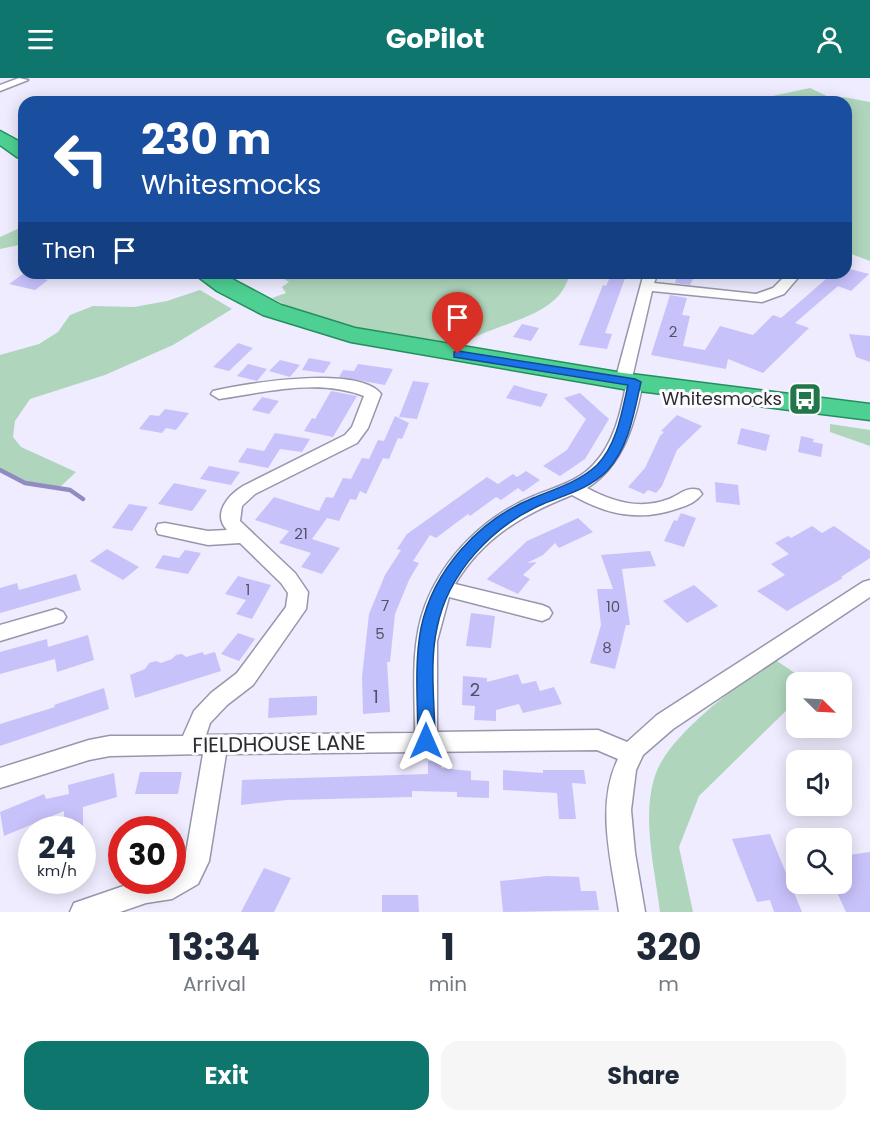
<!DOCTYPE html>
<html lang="en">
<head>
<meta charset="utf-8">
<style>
  :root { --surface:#fff; --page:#f6f6f7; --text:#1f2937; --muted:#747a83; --accent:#0f766e }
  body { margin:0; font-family:Poppins,sans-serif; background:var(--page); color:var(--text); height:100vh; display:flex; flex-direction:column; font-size:22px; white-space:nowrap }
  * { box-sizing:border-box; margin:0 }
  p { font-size:20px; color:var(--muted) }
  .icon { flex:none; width:33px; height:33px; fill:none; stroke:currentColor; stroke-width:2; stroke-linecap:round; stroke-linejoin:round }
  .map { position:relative; height:834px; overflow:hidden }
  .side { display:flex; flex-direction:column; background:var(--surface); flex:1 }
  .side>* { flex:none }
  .top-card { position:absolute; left:18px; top:18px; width:834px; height:183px; border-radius:18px; box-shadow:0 3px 15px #0003; background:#1a4fa0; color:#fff; overflow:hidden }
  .needle { width:39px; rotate:114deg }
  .controls { position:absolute; left:786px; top:594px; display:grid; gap:12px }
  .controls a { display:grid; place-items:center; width:66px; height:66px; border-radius:12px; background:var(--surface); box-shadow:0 3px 15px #0003; font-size:30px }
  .speed { position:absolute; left:18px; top:738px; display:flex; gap:12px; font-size:30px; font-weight:700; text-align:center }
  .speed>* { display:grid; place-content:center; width:78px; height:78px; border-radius:50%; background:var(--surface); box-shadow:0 3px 15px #0003; line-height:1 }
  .speed small { font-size:15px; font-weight:400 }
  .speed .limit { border:9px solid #d22; background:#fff; color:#111 }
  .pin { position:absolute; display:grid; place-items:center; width:51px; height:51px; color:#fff; margin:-62px -26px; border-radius:50% 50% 50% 0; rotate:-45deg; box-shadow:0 0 6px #0007 }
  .pin .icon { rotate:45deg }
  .me { position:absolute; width:66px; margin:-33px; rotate:0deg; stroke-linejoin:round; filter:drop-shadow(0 0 4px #0008) }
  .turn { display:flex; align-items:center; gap:21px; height:126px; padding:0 24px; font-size:27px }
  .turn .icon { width:78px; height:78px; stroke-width:2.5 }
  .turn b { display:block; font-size:42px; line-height:51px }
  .then { display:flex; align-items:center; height:57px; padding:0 24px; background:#0003; gap:12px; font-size:22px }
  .eta { display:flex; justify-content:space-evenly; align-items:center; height:102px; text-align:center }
  .eta b { font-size:36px; font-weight:700; line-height:42px }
  .button { display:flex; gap:12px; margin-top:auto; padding:12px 24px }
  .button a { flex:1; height:69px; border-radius:18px; background:var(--accent); color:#fff; font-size:24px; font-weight:700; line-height:69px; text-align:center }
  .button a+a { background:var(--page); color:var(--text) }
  header { display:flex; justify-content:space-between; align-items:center; height:78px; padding:0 24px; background:var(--accent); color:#fff; font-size:27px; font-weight:700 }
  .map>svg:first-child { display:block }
  .green { fill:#afd6bc }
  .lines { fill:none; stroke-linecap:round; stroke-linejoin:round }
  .stream { stroke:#928bc1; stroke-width:4.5 }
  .building { fill:#c8c2fb }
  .minor-casing { stroke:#9896ab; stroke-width:3 }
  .trunk-casing { stroke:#248e5f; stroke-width:3 }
  .minor { fill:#fff; fill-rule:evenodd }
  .trunk { fill:#4ed092; fill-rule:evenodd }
  .route { fill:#1a73e8; stroke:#114b97; stroke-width:1.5 }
  .labels { text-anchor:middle; stroke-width:6; stroke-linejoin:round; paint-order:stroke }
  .number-label { font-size:15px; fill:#525064 }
  .poi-label { font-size:18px; fill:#2b2a32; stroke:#fcfcfc; text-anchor:end }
  .near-number-label { font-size:18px; fill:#525064 }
  .near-street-label { font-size:21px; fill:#2b2a32; stroke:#fcfcfc }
</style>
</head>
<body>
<header><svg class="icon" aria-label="menu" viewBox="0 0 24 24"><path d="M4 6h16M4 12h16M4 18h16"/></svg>GoPilot<svg class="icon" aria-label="person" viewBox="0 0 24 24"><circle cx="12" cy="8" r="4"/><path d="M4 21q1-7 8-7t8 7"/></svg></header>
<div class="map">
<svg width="870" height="834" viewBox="0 0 870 834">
  <rect width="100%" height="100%" fill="#eeecfe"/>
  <!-- green -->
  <g class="green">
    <path d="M810 10 831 20 824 24H744Z"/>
    <path d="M843 19 870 24V183L846 174V24H836Z"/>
    <path d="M24 148V166L0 171V159Z"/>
    <path d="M275 195H571C568 201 565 210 560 216 537 244 486 247 457 270 396 258 327 251 272 220L286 215 282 209 289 204Z"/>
    <path d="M200 212 232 231 173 267 105 297 30 321 15 343 13 359 21 369 76 394 59 410 25 405 0 392V277L39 266 58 254 70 237 93 228 134 229 167 223Z"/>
    <path d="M830 346 870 352V368L830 354Z"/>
    <path d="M774 581 808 604H796V623L699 718 679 769 693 834H660C655 792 642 742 654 701 666 657 738 608 774 581Z"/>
  </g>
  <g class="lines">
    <!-- stream -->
    <path class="stream" d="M0 392 25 405 70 412 83 421"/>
  </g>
  <!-- building -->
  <g class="building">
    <path d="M846 190 869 196 851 213 838 208 795 245 809 250 763 295 728 281 726 291 651 277 670 217 687 220 682 237 690 238 683 268 705 272 720 248 753 257 773 237 781 240 833 195H846Z"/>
    <path d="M612 195H627L605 255 612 256 607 271 579 267 603 207 606 208Z"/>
    <path d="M678 195H696L690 207 675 205Z"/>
    <path d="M23 196 48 202 35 212 9 206Z"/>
    <path d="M522 246 539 250 531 263 513 259Z"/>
    <path d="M849 256 870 258V284L856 279Z"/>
    <path d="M238 265 253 270 229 293 213 289Z"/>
    <path d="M309 280 331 284 324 295 302 292Z"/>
    <path d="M280 282 300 287 290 299 269 293Z"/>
    <path d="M248 286 267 291 257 303 237 298Z"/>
    <path d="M358 286 393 291 385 307 339 299 343 292 354 293Z"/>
    <path d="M413 303 429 305 417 341 399 339Z"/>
    <path d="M514 307 531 312 548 316 541 329 506 320Z"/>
    <path d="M331 313 357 318 333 359 304 353 312 340 315 341Z"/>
    <path d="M580 315 609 341 585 381 560 398 543 388 567 372 586 341 564 320Z"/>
    <path d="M262 319 279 323 269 336 252 332Z"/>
    <path d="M165 331 189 335 176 352 166 350 162 355 139 351 150 337 159 338Z"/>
    <path d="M677 337 702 348 677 372 662 408 656 415 648 412 644 416 628 409 645 390 660 358 664 354 661 353Z"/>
    <path d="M395 338 409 345 402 361 398 360 389 381 383 380 366 416 360 413 356 422 350 421 339 443 327 440 312 461 340 470 322 496 301 489 311 475 279 465 289 453 255 442 274 419 319 433 326 419 333 420 343 400 351 401 362 380 369 381 378 362 384 363Z"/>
    <path d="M741 350 770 357 766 373 737 366Z"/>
    <path d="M275 355 310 361 302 374 280 371 268 390 238 384 247 370 264 373Z"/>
    <path d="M801 358 814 361 813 364 823 366 821 379 798 374Z"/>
    <path d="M209 388 240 394 231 407 200 401Z"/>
    <path d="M526 393 540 402 523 414 518 410 501 422 496 419 470 438 468 436 436 460 430 457 413 483 419 485 409 502 395 536 390 584H387L390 634 363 636 362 599 369 536 385 497 401 472 397 471 407 456 487 399 498 406 513 396 517 399Z"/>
    <path d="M715 404 738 407 740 427 716 424Z"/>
    <path d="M174 405 207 412 192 433 158 426Z"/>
    <path d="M129 426 148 429 132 453 112 450Z"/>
    <path d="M681 435 696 440 684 469 664 463 674 442 677 443Z"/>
    <path d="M578 440 593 454 559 470 555 465 543 477 527 485 537 484 523 497 530 501 518 516 488 502 487 501 527 463Z"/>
    <path d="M812 448 822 455 834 448 870 473V480L841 499 843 500 787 533 757 513 785 497 771 486 789 476 775 465 788 458 791 460Z"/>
    <path d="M107 471 139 489 123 502 90 483Z"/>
    <path d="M185 472 201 475 188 496 155 490 163 477 179 480Z"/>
    <path d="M650 473 656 488 622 491 630 547H626L615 591 590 585 601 547 597 511H613L601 477Z"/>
    <path d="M76 496 81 512 0 535V510L17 505 19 512Z"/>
    <path d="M238 498 271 507 252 541 236 536 246 522 225 516Z"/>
    <path d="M694 507 718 528 687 545 663 523Z"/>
    <path d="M471 535 495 538 491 570 466 568Z"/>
    <path d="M238 555 255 561 239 583 221 576Z"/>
    <path d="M88 557 94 582 57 594 55 581 0 596V574L47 561 48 569Z"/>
    <path d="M203 574 204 577 215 574 221 593 135 620 130 597 145 591 149 585 156 583 161 585 172 581 176 577 182 576 186 579Z"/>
    <path d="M518 596 522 606 536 603 540 613 554 609 562 626 523 635 519 626 496 632V643L474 642 475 628 462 627 463 598 487 600V604Z"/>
    <path d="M104 610 109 631 0 668V646L55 629 54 627Z"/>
    <path d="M317 618V637L268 640 269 620Z"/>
    <path d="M428 683H441V690L471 693V702L489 703V720L457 719V714L412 713V719L287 722 241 727 242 702 428 696Z"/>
    <path d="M503 692 543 695V692H584L586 706 572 705 576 741H559L557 715 503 712Z"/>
    <path d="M140 694H182L178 716H135Z"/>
    <path d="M114 695 117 719 83 729V752H64V733L4 758 0 734 44 716 46 721 69 716 68 707Z"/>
    <path d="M770 756 802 834H774L770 822 757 824 732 761Z"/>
    <path d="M870 774V834H846L833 806H842V778Z"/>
    <path d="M264 790 291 800 274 834H241Z"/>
    <path d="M547 798 579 799 581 813H596L599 832 503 834 500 803Z"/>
    <path d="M382 817H418L419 834H382Z"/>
  </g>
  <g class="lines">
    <defs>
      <g id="minor">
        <path d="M19 0 28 2 0 13V7Z"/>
        <path d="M644 195H658L654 205 756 216 773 210 788 195H802L784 216 762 224 652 213 632 300 641 301 643 304C635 344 624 387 587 410 613 424 640 432 669 421 679 417 687 408 699 412L702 416C697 423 687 428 679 430 640 444 607 437 572 417 524 436 483 459 455 506L542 527 549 530 552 535 549 540 542 543 449 519 437 563V654L598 652 627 664 657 637 863 504 870 502V519L673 651 643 677 636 692 631 732 635 775 645 834H619C612 785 595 728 618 681L597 672 226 676 209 783 198 806 172 821 146 825 120 834H70L74 825 141 802H172V794L180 790 185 781 203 676 110 678 89 682 0 710V690L89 662 110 658H183L194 633 211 615 237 595 286 529 288 515 281 505 240 465 208 467 158 456 156 451 158 446 165 445 208 453 227 452C212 436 228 417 243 408L345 357 352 349 364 318C318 300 267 314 219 321L211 316 213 313C246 305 359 287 381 316L368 350 357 365 255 416 242 428 240 443 295 495 308 514 306 531 253 607 227 627 210 645 206 657 415 655C415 613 410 568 425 528 444 478 485 438 534 418 555 409 578 404 594 386 614 365 621 334 626 307L617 306 615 303Z"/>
        <path d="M56 531 63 534 66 539 63 544 0 563V547Z"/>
      </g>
      <g id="trunk">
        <path d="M0 53 24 66V81L17 79 0 67Z"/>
        <path d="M193 195H221L281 227 355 250 623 295 870 326V342L623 311 351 264 263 237 217 213Z"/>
      </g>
    </defs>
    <!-- minor casing -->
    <use href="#minor" class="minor-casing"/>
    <!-- trunk casing -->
    <use href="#trunk" class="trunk-casing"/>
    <!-- minor -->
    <use href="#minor" class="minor"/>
    <!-- trunk -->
    <use href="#trunk" class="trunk"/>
  </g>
  <!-- route -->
  <path class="route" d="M458 273 635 301 641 304C634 335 629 369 607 393 589 411 565 417 543 426 492 448 448 495 437 550 429 586 435 627 435 663L433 669 426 671 420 669 418 663C418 627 414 586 421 550 433 492 479 442 533 420 555 411 579 404 597 387 617 367 622 333 628 307L454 279V274Z"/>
  <!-- icons -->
  <defs>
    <symbol id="bus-square" viewBox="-11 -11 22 22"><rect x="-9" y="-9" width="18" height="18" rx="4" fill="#22774a" stroke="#fcfcfc"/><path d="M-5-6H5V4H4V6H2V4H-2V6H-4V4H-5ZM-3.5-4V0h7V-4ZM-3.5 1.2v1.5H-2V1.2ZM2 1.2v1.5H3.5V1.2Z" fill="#fff"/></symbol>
  </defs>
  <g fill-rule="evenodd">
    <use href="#bus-square" x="786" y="302" width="38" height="38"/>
  </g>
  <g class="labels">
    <!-- number labels -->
    <g class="number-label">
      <text x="673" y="259">2</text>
      <text x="301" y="461">21</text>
      <text x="248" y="517">1</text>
      <text x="385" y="533">7</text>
      <text x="613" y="534">10</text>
      <text x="380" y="561">5</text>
      <text x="607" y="575">8</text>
    </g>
    <!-- poi labels -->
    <g class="poi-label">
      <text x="782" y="327">Whitesmocks</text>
    </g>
    <!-- near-number labels -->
    <g class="near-number-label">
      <text x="475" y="618">2</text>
      <text x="376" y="625">1</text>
    </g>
    <!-- near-street labels -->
    <g class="near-street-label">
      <text transform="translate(279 666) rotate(-1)" y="7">FIELDHOUSE LANE</text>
    </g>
  </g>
</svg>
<div class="controls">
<a><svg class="needle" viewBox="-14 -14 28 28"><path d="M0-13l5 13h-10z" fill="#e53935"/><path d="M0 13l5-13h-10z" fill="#747a83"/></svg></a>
<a><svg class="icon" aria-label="sound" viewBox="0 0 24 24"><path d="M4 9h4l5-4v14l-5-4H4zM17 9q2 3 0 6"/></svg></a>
<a><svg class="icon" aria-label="search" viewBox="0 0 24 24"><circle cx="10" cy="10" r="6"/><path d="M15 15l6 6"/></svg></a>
</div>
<div class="speed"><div>24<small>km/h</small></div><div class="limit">30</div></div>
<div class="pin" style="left:458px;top:276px;background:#d93025"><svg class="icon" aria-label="arrive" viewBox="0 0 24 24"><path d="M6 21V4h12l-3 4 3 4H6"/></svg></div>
<svg class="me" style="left:426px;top:663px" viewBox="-20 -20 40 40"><path d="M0-17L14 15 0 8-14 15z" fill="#1a73e8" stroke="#fff" stroke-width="4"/></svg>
<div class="top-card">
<div class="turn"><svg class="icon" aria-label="left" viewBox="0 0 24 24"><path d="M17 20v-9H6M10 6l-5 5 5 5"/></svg><div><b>230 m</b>Whitesmocks</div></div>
<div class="then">Then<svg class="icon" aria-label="arrive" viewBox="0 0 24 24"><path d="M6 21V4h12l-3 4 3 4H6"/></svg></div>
</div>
</div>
<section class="side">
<div class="eta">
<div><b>13:34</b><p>Arrival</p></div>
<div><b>1</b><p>min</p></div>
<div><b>320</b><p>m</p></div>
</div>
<div class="button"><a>Exit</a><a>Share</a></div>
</section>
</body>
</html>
